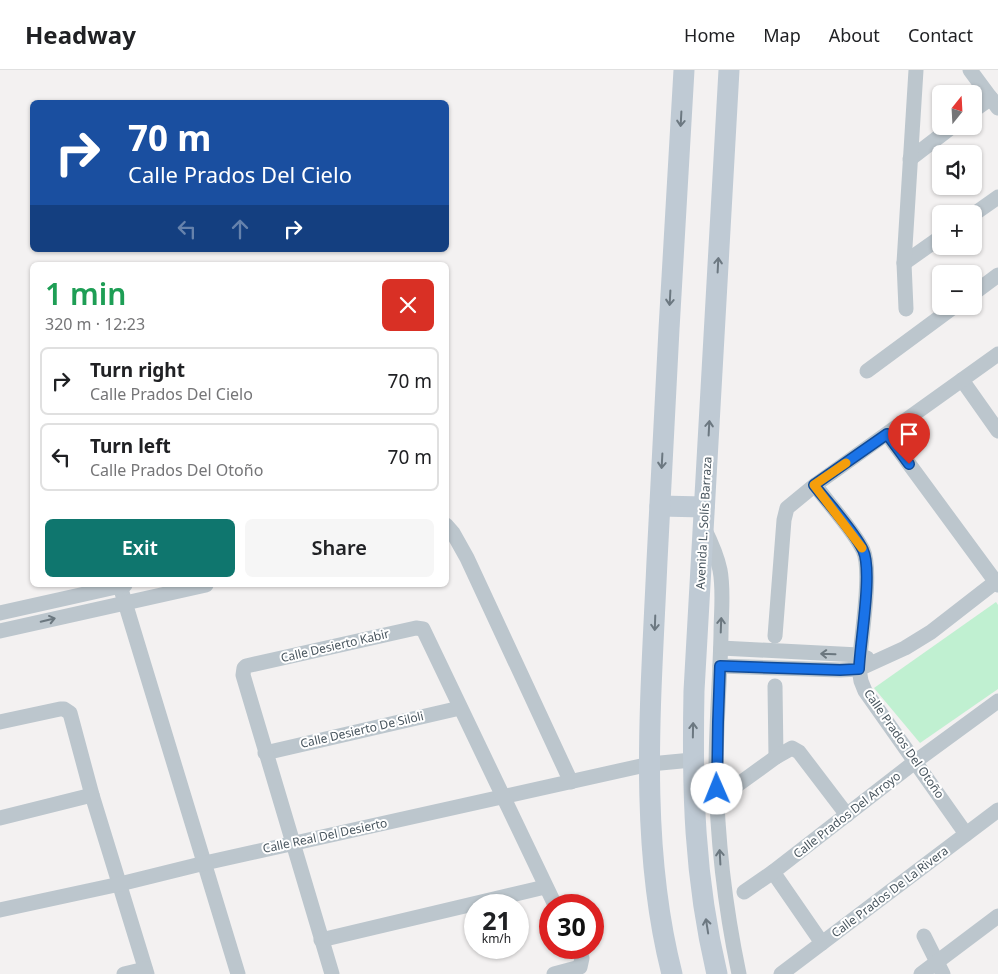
<!DOCTYPE html>
<html lang="en">
<head>
<meta charset="utf-8">
<style>
  :root { --surface:#fff; --page:#f6f6f6; --text:#202124; --muted:#757577; --line:#e0e0e0; --accent:#0f766e }
  body { margin:0; font-family:"Noto Sans",sans-serif; background:var(--page); color:var(--text); height:100vh; display:flex; flex-direction:column; font-size:19px; white-space:nowrap }
  * { box-sizing:border-box; margin:0 }
  p { font-size:16px; color:var(--muted) }
  .icon { flex:none; width:28px; height:28px; fill:none; stroke:currentColor; stroke-width:2; stroke-linecap:round; stroke-linejoin:round }
  .map { position:relative; flex:1; overflow:hidden }
  .sheet { position:absolute; left:30px; top:192px; width:419px; height:325px; display:flex; flex-direction:column; background:var(--surface); border-radius:8px; box-shadow:0 1px 4px #0004 }
  .sheet>* { flex:none }
  .guide { position:absolute; left:30px; top:30px; width:419px; height:152px; border-radius:8px; box-shadow:0 1px 4px #0004; background:#1a4fa0; color:#fff; overflow:hidden }
  .needle { width:32px; rotate:18deg }
  .fabs { position:absolute; left:932px; top:15px; display:grid; gap:10px }
  .fabs a { display:grid; place-items:center; width:50px; height:50px; border-radius:8px; background:var(--surface); box-shadow:0 1px 4px #0004; font-size:25px }
  .speed { position:absolute; left:464px; top:824px; display:flex; gap:10px; font-size:25px; font-weight:700; text-align:center }
  .speed>* { display:grid; place-content:center; width:65px; height:65px; border-radius:50%; background:var(--surface); box-shadow:0 1px 4px #0004; line-height:1 }
  .speed small { font-size:12px; font-weight:400 }
  .speed .limit { border:8px solid #d22; background:#fff; color:#111 }
  .pin { position:absolute; display:grid; place-items:center; width:42px; height:42px; color:#fff; margin:-51px -21px; border-radius:50% 50% 50% 0; rotate:-45deg; box-shadow:0 0 5px #0007 }
  .pin .icon { rotate:45deg }
  .me { position:absolute; width:55px; margin:-28px; rotate:359deg; stroke-linejoin:round; filter:drop-shadow(0 0 4px #0008) }
  .turn { display:flex; align-items:center; gap:18px; height:105px; padding:0 15px; font-size:22px }
  .turn .icon { width:65px; height:65px; stroke-width:2.5 }
  .turn b { display:block; font-size:35px; line-height:42px }
  .lanes { display:flex; align-items:center; height:48px; padding:0 15px; background:#0003; justify-content:center; gap:25px; direction:ltr }
  .lanes .off { opacity:.35 }
  .round { display:grid; place-items:center; flex:none; width:52px; height:52px; border-radius:8px; background:var(--page) }
  .headline { display:flex; align-items:center; justify-content:space-between; height:85px; padding:0 15px }
  h1 { font-size:30px; font-weight:600; line-height:38px; color:#1e9e55 }
  .primary-button { display:flex; gap:10px; margin-top:auto; padding:10px 15px }
  .primary-button a { flex:1; height:58px; border-radius:8px; background:var(--accent); color:#fff; font-size:20px; font-weight:600; line-height:58px; text-align:center }
  .primary-button a+a { background:var(--page); color:var(--text) }
  ul { padding:0; list-style:none }
  li { display:flex; align-items:center; gap:15px; height:68px; margin:0 10px 8px; padding:0 5px; border:2px solid var(--line); border-radius:8px }
  li div { flex:1 }
  li b { display:block; font-size:19px }
  li em { font-style:normal }
  header { display:flex; align-items:center; gap:30px; box-sizing:border-box; height:70px; padding:0 25px; background:var(--surface); border-bottom:1px solid var(--line) }
  header strong { font-size:24px }
  nav { display:flex; gap:28px; margin-inline-start:auto; font-size:18px }
  .map>svg:first-child { display:block }
  .green { fill:#c0f0d1 }
  .lines { fill:none; stroke-linecap:round; stroke-linejoin:round }
  .street { stroke:#bcc6cd; stroke-width:15 }
  .secondary { stroke:#bfcad4; stroke-width:21 }
  .oneway { stroke:#6c7881 }
  .oneway2 { stroke:#6b777f }
  .route-casing { stroke:#114b97; stroke-width:12 }
  .route { stroke:#1a73e8; stroke-width:9 }
  .slow { stroke:#f59e0b; stroke-width:9 }
  .labels { text-anchor:middle; stroke-width:4; stroke-linejoin:round; paint-order:stroke }
  .street-label { font-size:12px; fill:#48555e; stroke:#fff }
</style>
</head>
<body>
<header>
<strong>Headway</strong>
<nav><a>Home</a><a>Map</a><a>About</a><a>Contact</a></nav>
</header>
<div class="map">
<svg width="998" height="904" viewBox="0 0 998 904">
  <rect width="100%" height="100%" fill="#f3f1f1"/>
  <!-- green -->
  <path class="green" d="M996 532 998 535V619L920 673 874 618Z"/>
  <g class="lines">
    <!-- street -->
    <g class="street">
      <path d="M970 0 998 38"/>
      <path d="M974 40 991 28"/>
      <path d="M910 89 953 56"/>
      <path d="M974 144 998 127"/>
      <path d="M904 193 941 167"/>
      <path d="M974 223 998 205"/>
      <path d="M906 239 904 193 916 0"/>
      <path d="M867 301 955 236"/>
      <path d="M962 310 998 361"/>
      <path d="M887 364 998 515"/>
      <path d="M815 415C828 433 854 461 863 480 873 501 860 572 859 599L861 611 865 621 966 764"/>
      <path d="M446 455 453 463 467 488 571 712"/>
      <path d="M704 458C711 472 717 485 720 500 724 521 721 543 721 565 720 610 716 656 716 701 717 770 725 837 739 904"/>
      <path d="M120 516 238 904"/>
      <path d="M0 543 125 515"/>
      <path d="M0 561 206 515"/>
      <path d="M775 566 784 450 787 438 815 415 998 284"/>
      <path d="M721 578 859 585 867 588"/>
      <path d="M720 596 840 600 859 599 905 578 931 562 998 510"/>
      <path d="M775 616 776 687"/>
      <path d="M0 652 60 639H64L70 643 92 725 147 904"/>
      <path d="M265 683 460 638"/>
      <path d="M736 716 776 687 792 678 799 682 847 745"/>
      <path d="M0 748 92 725"/>
      <path d="M773 802 822 873"/>
      <path d="M744 822 773 802 916 691 998 631"/>
      <path d="M0 840 120 814 205 793 650 694 692 690"/>
      <path d="M924 866 943 904"/>
      <path d="M321 870 545 817"/>
      <path d="M124 904 145 899"/>
      <path d="M332 904 243 605 244 598 246 596 416 558 423 559 555 835"/>
      <path d="M554 904 580 897 582 888 577 878"/>
      <path d="M781 904 998 740"/>
      <path d="M921 904 998 846"/>
    </g>
    <!-- secondary -->
    <g class="secondary">
      <path d="M660 436 704 437"/>
      <path d="M672 904C638 771 651 628 657 491 665 327 674 164 684 0"/>
      <path d="M717 904C694 807 692 720 694 621L729 0"/>
    </g>
  </g>
  <!-- one-way arrows -->
  <defs><path id="oneway-shaft" d="M-6 0H5M1.5-3L5.5 0L1.5 3" fill="none" stroke-width="1.6" stroke-linecap="round" stroke-linejoin="round" transform="scale(1.25)"/></defs>
  <g class="oneway">
    <use href="#oneway-shaft" transform="translate(681 49) rotate(93)"/>
    <use href="#oneway-shaft" transform="translate(718 195) rotate(-87)"/>
    <use href="#oneway-shaft" transform="translate(670 228) rotate(93)"/>
    <use href="#oneway-shaft" transform="translate(709 358) rotate(-87)"/>
    <use href="#oneway-shaft" transform="translate(662 391) rotate(93)"/>
    <use href="#oneway-shaft" transform="translate(655 553) rotate(92)"/>
    <use href="#oneway-shaft" transform="translate(693 660) rotate(-89)"/>
    <use href="#oneway-shaft" transform="translate(707 856) rotate(-99)"/>
  </g>
  <g class="oneway2">
    <use href="#oneway-shaft" transform="translate(48 550) rotate(-13)"/>
    <use href="#oneway-shaft" transform="translate(721 555) rotate(-88)"/>
    <use href="#oneway-shaft" transform="translate(828 584) rotate(-178)"/>
    <use href="#oneway-shaft" transform="translate(720 787) rotate(-93)"/>
  </g>
  <g class="lines">
    <defs>
      <path id="route" d="M717 719 718 652 720 596 840 600 859 599C860 572 873 501 863 480 854 461 828 433 814 415L887 364 909 394"/>
    </defs>
    <!-- route casing -->
    <use href="#route" class="route-casing"/>
    <!-- route -->
    <use href="#route" class="route"/>
    <!-- slow -->
    <path class="slow" d="M846 393 814 415 862 478"/>
  </g>
  <g class="labels">
    <!-- street labels -->
    <g class="street-label">
      <text transform="translate(704 453) rotate(-87)" y="4">Avenida L. Solís Barraza</text>
      <text transform="translate(335 576) rotate(-13)" y="4">Calle Desierto Kabir</text>
      <text transform="translate(362 660) rotate(-13)" y="4">Calle Desierto De Siloli</text>
      <text transform="translate(904 674) rotate(55)" y="4">Calle Prados Del Otoño</text>
      <text transform="translate(847 745) rotate(-38)" y="4">Calle Prados Del Arroyo</text>
      <text transform="translate(325 766) rotate(-12)" y="4">Calle Real Del Desierto</text>
      <text transform="translate(890 822) rotate(-37)" y="4">Calle Prados De La Rivera</text>
    </g>
  </g>
</svg>
<div class="fabs">
<a><svg class="needle" viewBox="-14 -14 28 28"><path d="M0-13l5 13h-10z" fill="#e53935"/><path d="M0 13l5-13h-10z" fill="#757577"/></svg></a>
<a><svg class="icon" aria-label="sound" viewBox="0 0 24 24"><path d="M4 9h4l5-4v14l-5-4H4zM17 9q2 3 0 6"/></svg></a>
<a>+</a>
<a>−</a>
</div>
<div class="speed"><div>21<small>km/h</small></div><div class="limit">30</div></div>
<div class="pin" style="left:909px;top:394px;background:#d93025"><svg class="icon" aria-label="arrive" viewBox="0 0 24 24"><path d="M6 21V4h12l-3 4 3 4H6"/></svg></div>
<svg class="me" style="left:717px;top:719px" viewBox="-20 -20 40 40"><circle r="19" fill="#fff"/><path d="M0-13L10 11 0 6-10 11z" fill="#1a73e8"/></svg>
<div class="guide">
<div class="turn"><svg class="icon" aria-label="right" viewBox="0 0 24 24"><path d="M7 20v-9h11M14 6l5 5-5 5"/></svg><div><b>70 m</b>Calle Prados Del Cielo</div></div>
<div class="lanes"><svg class="icon off" aria-label="left" viewBox="0 0 24 24"><path d="M17 20v-9H6M10 6l-5 5 5 5"/></svg><svg class="icon off" aria-label="ahead" viewBox="0 0 24 24"><path d="M12 20V5M6 11l6-6 6 6"/></svg><svg class="icon" aria-label="right" viewBox="0 0 24 24"><path d="M7 20v-9h11M14 6l5 5-5 5"/></svg></div>
</div>
<section class="sheet">
<div class="headline"><div><h1>1 min</h1><p>320 m · 12:23</p></div><a class="round" style="background:#d93025;color:#fff"><svg class="icon" aria-label="close" viewBox="0 0 24 24"><path d="M6 6l12 12M18 6L6 18"/></svg></a></div>
<ul>
<li><svg class="icon" aria-label="right" viewBox="0 0 24 24"><path d="M7 20v-9h11M14 6l5 5-5 5"/></svg><div><b>Turn right</b><p>Calle Prados Del Cielo</p></div><em>70 m</em></li>
<li><svg class="icon" aria-label="left" viewBox="0 0 24 24"><path d="M17 20v-9H6M10 6l-5 5 5 5"/></svg><div><b>Turn left</b><p>Calle Prados Del Otoño</p></div><em>70 m</em></li>
</ul>
<div class="primary-button"><a>Exit</a><a>Share</a></div>
</section>
</div>
</body>
</html>
